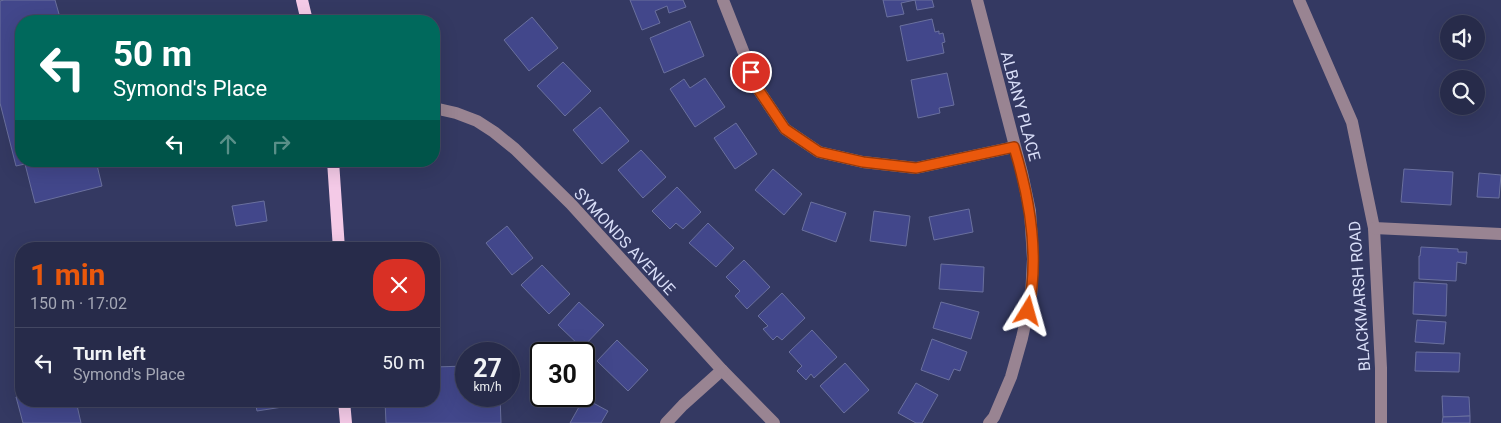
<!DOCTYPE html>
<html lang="en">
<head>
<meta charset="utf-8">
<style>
  :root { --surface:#272b4a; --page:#333754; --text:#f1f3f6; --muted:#a4a7b5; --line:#434762; --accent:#ea580c }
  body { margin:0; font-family:Roboto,sans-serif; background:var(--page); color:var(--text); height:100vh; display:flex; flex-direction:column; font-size:19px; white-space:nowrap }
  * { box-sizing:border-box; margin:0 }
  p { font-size:16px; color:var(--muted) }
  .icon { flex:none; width:28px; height:28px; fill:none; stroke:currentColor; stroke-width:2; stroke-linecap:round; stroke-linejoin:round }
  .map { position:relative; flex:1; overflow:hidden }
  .side { position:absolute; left:15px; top:242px; width:425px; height:165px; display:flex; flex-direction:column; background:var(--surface); border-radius:20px; box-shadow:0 5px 20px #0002,0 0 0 1px var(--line) }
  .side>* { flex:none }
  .banner { position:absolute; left:15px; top:15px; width:425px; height:152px; border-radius:20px; box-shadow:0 5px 20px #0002,0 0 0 1px var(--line); background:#00695c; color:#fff; overflow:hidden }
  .controls { position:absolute; left:1440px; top:15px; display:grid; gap:10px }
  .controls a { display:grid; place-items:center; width:45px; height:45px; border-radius:50%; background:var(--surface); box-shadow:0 5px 20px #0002,0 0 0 1px var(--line); font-size:25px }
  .speed { position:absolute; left:455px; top:342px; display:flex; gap:10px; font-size:25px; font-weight:700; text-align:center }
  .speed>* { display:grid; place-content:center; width:65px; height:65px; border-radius:50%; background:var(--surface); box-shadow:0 5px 20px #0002,0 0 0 1px var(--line); line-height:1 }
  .speed small { font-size:12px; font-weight:400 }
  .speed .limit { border:2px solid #111; border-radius:8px; background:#fff; color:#111 }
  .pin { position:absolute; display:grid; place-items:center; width:42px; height:42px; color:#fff; margin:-21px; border:2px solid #fff; border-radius:50%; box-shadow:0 1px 5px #0007 }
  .me { position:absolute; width:55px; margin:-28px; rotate:8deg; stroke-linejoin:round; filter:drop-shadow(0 0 4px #0008) }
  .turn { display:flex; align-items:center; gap:18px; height:105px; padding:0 15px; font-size:22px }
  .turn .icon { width:65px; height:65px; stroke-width:2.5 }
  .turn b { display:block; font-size:35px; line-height:42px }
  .lanes { display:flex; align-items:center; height:48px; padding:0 15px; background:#0003; justify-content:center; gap:25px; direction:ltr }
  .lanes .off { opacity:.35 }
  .round { display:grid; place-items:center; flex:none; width:52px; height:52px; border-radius:20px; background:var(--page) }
  .overview { display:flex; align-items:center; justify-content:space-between; height:85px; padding:0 15px }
  h1 { font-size:30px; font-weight:700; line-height:38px; color:var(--accent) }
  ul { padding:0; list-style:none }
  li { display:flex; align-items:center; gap:15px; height:70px; padding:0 15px; border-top:1px solid var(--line) }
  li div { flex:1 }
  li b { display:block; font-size:19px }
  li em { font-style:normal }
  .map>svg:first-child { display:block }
  .building { fill:#42478b; stroke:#6a709e }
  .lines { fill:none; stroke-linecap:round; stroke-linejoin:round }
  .minor { stroke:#998492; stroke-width:12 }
  .major { stroke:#f4cae7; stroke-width:12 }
  .route-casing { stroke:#983908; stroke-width:12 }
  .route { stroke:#ea580c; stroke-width:9 }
  .labels { text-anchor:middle; stroke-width:4; stroke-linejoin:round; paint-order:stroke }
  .street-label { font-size:16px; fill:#d9def8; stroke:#343962 }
</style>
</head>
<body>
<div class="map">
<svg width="1501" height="423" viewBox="0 0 1501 423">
  <rect width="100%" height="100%" fill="#343962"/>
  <!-- building -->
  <g class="building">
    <path d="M4 0H55L61 21H21V161H96L102 186 35 203 25 164 16 166 0 103V1Z"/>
    <path d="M630 0H683L686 7 669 13 667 6 655 11 660 23 642 30Z"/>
    <path d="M883 0H915L901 3 904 14 887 17Z"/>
    <path d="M915 0H932L934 7 917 10Z"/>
    <path d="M532 17 558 48 529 71 504 40Z"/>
    <path d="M932 19 935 32 939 31V34L943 33 945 42 942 43 944 53 907 61 900 26Z"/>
    <path d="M690 21 704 56 664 73 650 38Z"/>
    <path d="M563 62 591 91 565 116 537 86Z"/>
    <path d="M947 73 954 105 939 108 940 113 918 118 911 80Z"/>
    <path d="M705 78 725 107 695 127 670 89 684 79 690 88Z"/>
    <path d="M600 107 629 141 602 164 573 130Z"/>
    <path d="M736 123 757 154 735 169 714 138Z"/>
    <path d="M641 150 666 177 643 198 618 170Z"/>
    <path d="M773 169 802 194 784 215 755 190Z"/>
    <path d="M1404 169 1453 172 1451 205 1401 202Z"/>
    <path d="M1479 173 1501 175 1499 198 1477 197Z"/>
    <path d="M677 187 701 212 683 229 676 223 670 229 652 211Z"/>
    <path d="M264 201 267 221 236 226 232 206Z"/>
    <path d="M811 202 846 213 836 242 802 230Z"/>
    <path d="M969 209 973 232 934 240 929 217Z"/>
    <path d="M874 211 910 216 906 246 870 241Z"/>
    <path d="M708 223 734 248 716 267 689 243Z"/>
    <path d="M507 226 533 258 512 275 486 243Z"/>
    <path d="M1421 247 1458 249V252H1467L1466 264 1457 262 1456 281 1419 279V256H1420Z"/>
    <path d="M744 260 770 287 747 309 735 296 740 291 726 277Z"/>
    <path d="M941 264 984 267 983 292 939 289Z"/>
    <path d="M542 265 570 294 549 314 521 285Z"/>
    <path d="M1414 282 1447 284 1446 316 1413 314Z"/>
    <path d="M782 293 805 318 782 340 777 336 773 340 763 329 768 326 758 316Z"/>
    <path d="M579 302 604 325 582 348 558 325Z"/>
    <path d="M941 302 979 312 971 339 933 328Z"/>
    <path d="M1417 320 1446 322 1444 344 1415 342Z"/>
    <path d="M812 330 837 357 814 378 811 374 806 380 797 371 802 366 789 352Z"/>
    <path d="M932 339 967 352 960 371 954 369 949 380 921 370Z"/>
    <path d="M617 340 648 370 628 391 597 361Z"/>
    <path d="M1416 352 1460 353 1459 372 1415 371Z"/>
    <path d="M845 363 869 390 844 413 820 386Z"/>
    <path d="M466 366V396H500L501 423H386L385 401H434V367Z"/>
    <path d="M916 383 938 395 922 423H916L898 413Z"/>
    <path d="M21 396V401H76L81 423H23L16 397Z"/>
    <path d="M1442 396 1469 397 1470 416 1443 417Z"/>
    <path d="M584 398 608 411 601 423H570Z"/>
    <path d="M255 401H295V405L257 411Z"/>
    <path d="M1470 416V423H1442L1443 417Z"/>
  </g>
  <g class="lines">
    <!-- minor -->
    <g class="minor">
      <path d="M723 0 758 89 785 129 819 152 863 162 916 168 1014 147"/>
      <path d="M977 0 1022 173 1030 211 1033 259 1031 297 1022 338 1011 377 994 417 989 423"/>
      <path d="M1299 0 1352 122 1374 228 1381 368V423"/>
      <path d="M434 108 456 113 477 121 494 132 515 149 571 204 722 370 774 423"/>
      <path d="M1374 228 1501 234"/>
      <path d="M666 423 683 405 722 370"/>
    </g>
    <!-- major -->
    <g class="major">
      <path d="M302 0 307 21"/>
      <path d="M333 161 339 249"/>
      <path d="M344 401 346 423"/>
    </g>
  </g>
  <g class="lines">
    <defs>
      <path id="route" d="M751 72 758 89 785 129 819 152 863 162 916 168 1014 147C1030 199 1040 257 1028 311"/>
    </defs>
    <!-- route casing -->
    <use href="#route" class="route-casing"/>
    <!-- route -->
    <use href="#route" class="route"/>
  </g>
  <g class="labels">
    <!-- street labels -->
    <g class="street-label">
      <text transform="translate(1021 106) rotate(75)" y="6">ALBANY PLACE</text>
      <text transform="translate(625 241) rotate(47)" y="6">SYMONDS AVENUE</text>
      <text transform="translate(1359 296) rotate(-94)" y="6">BLACKMARSH ROAD</text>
    </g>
  </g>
</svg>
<div class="controls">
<a><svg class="icon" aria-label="sound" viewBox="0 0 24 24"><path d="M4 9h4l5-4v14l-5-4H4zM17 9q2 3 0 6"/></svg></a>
<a><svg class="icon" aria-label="search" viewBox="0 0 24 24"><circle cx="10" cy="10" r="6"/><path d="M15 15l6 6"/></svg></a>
</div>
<div class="speed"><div>27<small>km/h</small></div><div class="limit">30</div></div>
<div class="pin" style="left:751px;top:72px;background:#d93025"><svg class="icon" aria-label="arrive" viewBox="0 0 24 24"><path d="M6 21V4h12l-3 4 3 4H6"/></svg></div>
<svg class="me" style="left:1028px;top:311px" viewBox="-20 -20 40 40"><path d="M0-17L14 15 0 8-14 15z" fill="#ea580c" stroke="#fff" stroke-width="4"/></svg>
<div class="banner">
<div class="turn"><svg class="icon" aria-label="left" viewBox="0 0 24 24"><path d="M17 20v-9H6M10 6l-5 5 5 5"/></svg><div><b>50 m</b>Symond's Place</div></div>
<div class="lanes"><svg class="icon" aria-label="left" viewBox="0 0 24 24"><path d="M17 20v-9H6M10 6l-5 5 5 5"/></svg><svg class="icon off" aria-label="ahead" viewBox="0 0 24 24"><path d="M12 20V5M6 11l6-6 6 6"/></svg><svg class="icon off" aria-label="right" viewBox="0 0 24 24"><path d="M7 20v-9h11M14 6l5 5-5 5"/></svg></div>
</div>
<section class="side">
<div class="overview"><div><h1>1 min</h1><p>150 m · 17:02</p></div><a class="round" style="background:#d93025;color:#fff"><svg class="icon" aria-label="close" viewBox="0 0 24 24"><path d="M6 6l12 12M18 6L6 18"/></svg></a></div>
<ul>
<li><svg class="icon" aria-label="left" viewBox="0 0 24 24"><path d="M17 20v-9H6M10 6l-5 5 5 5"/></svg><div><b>Turn left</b><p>Symond's Place</p></div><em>50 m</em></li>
</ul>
</section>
</div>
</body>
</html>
